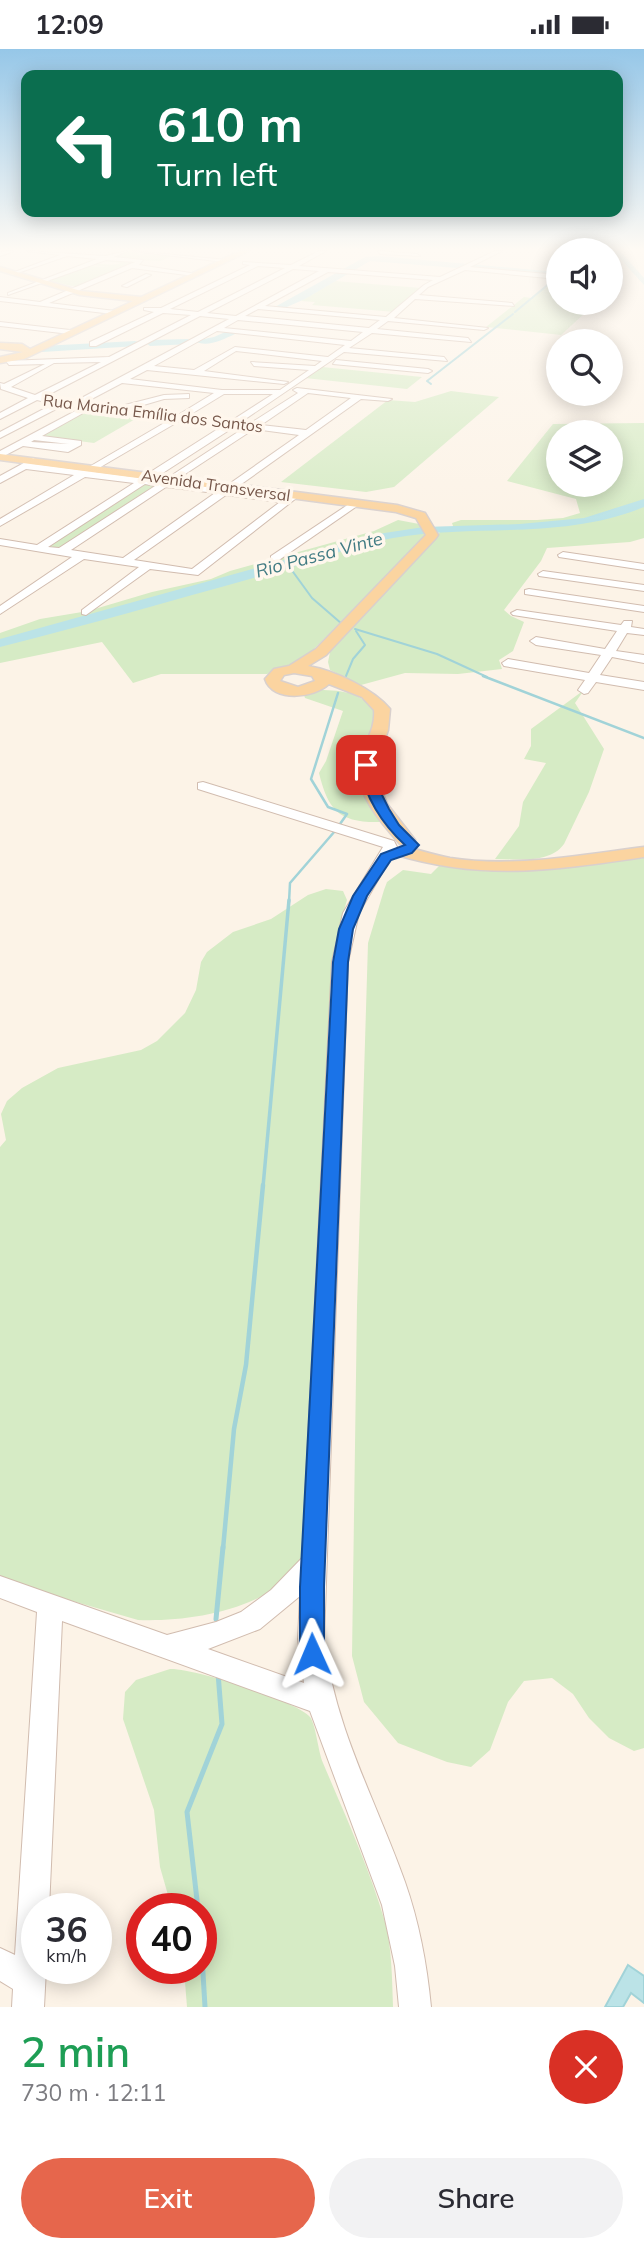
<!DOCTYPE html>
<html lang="en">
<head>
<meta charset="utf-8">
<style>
  :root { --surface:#fff; --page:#f2f2f3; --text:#2b2b33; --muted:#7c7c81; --accent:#e6664c }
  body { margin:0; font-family:Mulish,sans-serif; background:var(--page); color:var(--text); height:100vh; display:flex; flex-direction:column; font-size:26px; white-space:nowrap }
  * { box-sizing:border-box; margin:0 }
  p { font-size:23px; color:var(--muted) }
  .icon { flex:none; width:38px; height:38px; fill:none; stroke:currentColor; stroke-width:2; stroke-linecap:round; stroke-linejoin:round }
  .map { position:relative; height:1958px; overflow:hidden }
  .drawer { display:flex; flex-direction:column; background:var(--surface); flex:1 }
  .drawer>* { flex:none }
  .banner { position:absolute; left:21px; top:21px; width:602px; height:147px; border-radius:14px; box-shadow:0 4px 18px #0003; background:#0b6e4f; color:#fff; overflow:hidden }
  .fabs { position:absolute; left:546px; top:189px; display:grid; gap:14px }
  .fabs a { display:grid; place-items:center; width:77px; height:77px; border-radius:50%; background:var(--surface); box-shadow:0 4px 18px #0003; font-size:35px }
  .speed { position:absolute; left:21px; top:1844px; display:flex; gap:14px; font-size:35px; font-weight:700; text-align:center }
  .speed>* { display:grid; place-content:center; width:91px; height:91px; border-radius:50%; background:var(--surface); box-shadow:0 4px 18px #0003; line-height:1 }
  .speed small { font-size:18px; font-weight:400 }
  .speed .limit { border:10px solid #d22; background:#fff; color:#111 }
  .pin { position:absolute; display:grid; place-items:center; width:60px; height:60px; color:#fff; margin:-30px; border-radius:14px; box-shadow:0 4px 10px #0006 }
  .me { position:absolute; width:77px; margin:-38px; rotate:359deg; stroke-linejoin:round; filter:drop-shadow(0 0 5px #0008) }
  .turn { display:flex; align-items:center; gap:24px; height:147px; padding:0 21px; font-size:32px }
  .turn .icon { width:91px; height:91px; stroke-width:2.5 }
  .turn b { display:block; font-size:49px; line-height:60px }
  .round { display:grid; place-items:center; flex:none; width:74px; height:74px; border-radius:37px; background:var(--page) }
  .overview { display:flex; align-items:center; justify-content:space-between; height:119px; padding:0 21px }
  h1 { font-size:42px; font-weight:600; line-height:52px; color:#1e9e55 }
  .primary-button { display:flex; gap:14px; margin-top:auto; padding:14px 21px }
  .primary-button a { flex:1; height:80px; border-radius:42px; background:var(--accent); color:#fff; font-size:28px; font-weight:600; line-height:80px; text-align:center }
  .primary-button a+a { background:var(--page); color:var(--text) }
  .status { display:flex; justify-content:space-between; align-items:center; height:49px; padding:0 35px; background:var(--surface); direction:ltr }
  .status svg { height:19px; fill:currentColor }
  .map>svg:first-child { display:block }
  .green { fill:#d6ebc5; fill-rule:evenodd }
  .water { fill:#bbe3e7; stroke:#a1d3d8; stroke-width:2 }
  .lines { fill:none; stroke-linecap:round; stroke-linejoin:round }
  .stream-far4 { stroke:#a1d3d8; stroke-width:2 }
  .stream-far3 { stroke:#a1d3d8; stroke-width:2.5 }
  .stream-far2 { stroke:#a1d3d8; stroke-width:3.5 }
  .stream-far1 { stroke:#a1d3d8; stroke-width:4.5 }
  .stream { stroke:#a1d3d8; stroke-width:5 }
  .river { fill:#bbe3e7; fill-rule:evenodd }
  .minor-casing { stroke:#d1bcaf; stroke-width:2 }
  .major-casing { stroke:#d9d0cd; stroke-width:3 }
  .minor { fill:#fff; fill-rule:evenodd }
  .major { fill:#fbd4a0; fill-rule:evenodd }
  .route { fill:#1a73e8; stroke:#114b97; stroke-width:2 }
  .labels { text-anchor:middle; stroke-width:7; stroke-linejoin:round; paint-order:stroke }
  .far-street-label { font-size:16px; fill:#77584b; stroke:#fff7ed }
  .far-water-label { font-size:18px; font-style:italic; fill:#417b83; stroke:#fff7ed }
</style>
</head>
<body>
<div class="status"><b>12:09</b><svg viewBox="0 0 49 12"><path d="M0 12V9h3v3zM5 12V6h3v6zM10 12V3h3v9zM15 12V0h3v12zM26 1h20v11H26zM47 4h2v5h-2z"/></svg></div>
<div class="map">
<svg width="644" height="1958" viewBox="0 0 644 1958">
  <rect width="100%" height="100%" fill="#fcf3e7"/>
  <!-- green -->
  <g class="green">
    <path d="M127 202 141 203 134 207 148 203 173 206 161 212 137 211 138 213 76 238 50 232 87 217 109 218 91 216C101 213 111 218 121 214L102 212Z"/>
    <path d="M558 230V254H578L575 262 586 263 561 286 486 278 524 248 531 249Z"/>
    <path d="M335 232 421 239 395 263 312 256 315 253 301 252Z"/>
    <path d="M322 318 422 328 407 340 305 329Z"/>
    <path d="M451 342 499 348 394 438 366 443 281 433 388 351 415 353Z"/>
    <path d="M83 363 137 369 94 394 40 387Z"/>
    <path d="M644 374V489L630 493 547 499 541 512 504 561 511 567 524 573 513 602 499 611 502 620 458 625 405 624 361 636 330 621 328 613 330 603 440 483 454 480 452 474 461 471H537L563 469 580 464 576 450 507 432 553 375ZM558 383H611V436H558Z"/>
    <path d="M145 434 160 436 60 501 44 499Z"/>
    <path d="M398 471 419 475 425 487 313 601 291 618 267 625H161L133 634 102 593 0 614V584L40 570 88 562 152 543 211 530 230 522 374 482Z"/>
    <path d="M319 641C344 641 360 644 377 662L358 724 380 773C339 774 328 761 319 724L326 712 343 662 305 649 304 646Z"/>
    <path d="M584 641 575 654 604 700 589 743 564 795C550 815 517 810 495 810L519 777 523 753 546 714 524 710 531 697V680Z"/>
    <path d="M644 809V1699L634 1702 609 1689 589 1669 573 1645 552 1629 524 1632 508 1653 490 1701 471 1718 447 1713 398 1694 364 1653 352 1607 357 1257 368 894 384 841 387 833 403 821 431 825 439 817 483 821Z"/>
    <path d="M326 840 343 842 347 851 342 869 307 1498C303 1506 299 1515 294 1522 261 1562 186 1573 138 1571L0 1531V1098L6 1091 1 1065 7 1052 22 1039 58 1019 141 1001 157 992 185 964 196 941 201 913 207 903 233 883 271 870 308 846Z"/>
    <path d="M170 1620C193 1619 295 1651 310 1668 316 1676 318 1702 323 1714 345 1766 369 1818 385 1873 392 1899 392 1931 393 1958H187L184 1920H201V1860H172L160 1818 154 1761 123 1670 125 1643 136 1631Z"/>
  </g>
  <!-- water -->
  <path class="water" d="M628 1916 644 1927V1954L631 1944 623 1958H605Z"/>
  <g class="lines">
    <!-- stream-far4 -->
    <g class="stream-far4">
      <path d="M515 263 556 229"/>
      <path d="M431 335 427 332 513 265"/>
      <path d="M288 516 312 549 342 575"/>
      <path d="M355 580 437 605 487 628"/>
      <path d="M346 627 353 610 365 596 356 582"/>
    </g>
    <!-- stream-far3 -->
    <g class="stream-far3">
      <path d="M483 627 644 689"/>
      <path d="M338 644 311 730 328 758 347 765 340 775"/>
      <path d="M289 853 290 834 335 782"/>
    </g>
    <!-- stream-far2 -->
    <path class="stream-far2" d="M263 1138 289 851"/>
    <!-- stream-far1 -->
    <path class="stream-far1" d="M223 1500 234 1380 246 1316 263 1136"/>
    <!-- stream -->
    <g class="stream">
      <path d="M216 1570 223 1498"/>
      <path d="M198 1860 187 1763 222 1675 218 1624"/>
      <path d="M201 1890 205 1958"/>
    </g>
    <!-- river -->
    <g class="river">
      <path d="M613 202H620L644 229V236Z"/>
      <path d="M379 207 558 223V227L370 212 305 250 280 261 273 259 365 208Z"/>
      <path d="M232 280 235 285C222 291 207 299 194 292L214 288Z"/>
      <path d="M188 290 192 293 191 295 150 297 146 294 150 291Z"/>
      <path d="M135 292 138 293V297L42 303 38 300 42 297Z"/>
      <path d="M644 450V458C560 492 479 474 393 489 357 495 322 510 286 520 191 546 96 574 0 598V590L378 485 424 478 520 475 584 469Z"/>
    </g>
    <defs>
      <g id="minor">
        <path d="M13 202 12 203 0 207V203Z"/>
        <path d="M27 202 105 207 127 202 114 208 143 211 139 216 197 225 194 227 132 219 49 254 115 262 113 265 0 252V248L40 253 135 213 106 211 8 246V244L97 210 67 207 12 226V224L60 206Z"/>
        <path d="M133 202 227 211 224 213Z"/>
        <path d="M319 202H326L299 217 440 228 495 202H502L470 218 558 226V230L465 221 428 238 419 246 512 254 514 257 415 250 394 269 488 279 484 281 388 272 377 280 468 289 471 293 372 284 349 299 444 308 447 312 344 303 241 373 251 374 298 344 293 341 297 339 392 350 388 352 361 350 233 441 287 448 294 444 299 447 198 526 150 520 86 566 82 565V561L139 518 84 510 0 565V557L72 508 0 496V490L37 496 134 434 85 428 0 477V470L74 426 26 420 0 434V427L33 409 38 412 34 415 141 429 224 376 181 371 92 423 89 422V418L171 370 85 359V363L42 387 81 392V396L68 403 23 397 0 409V402L81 359 62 357 0 389V383L53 355 37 351 0 370V364L28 349 1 340 0 334 4 335 45 315 9 316 6 312 109 308 191 266 163 264 96 297H90V293L154 263 144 261V259H161L250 216 243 215V213L291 216ZM258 217 285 219 198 263 170 260ZM293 220 319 222 236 267 207 264ZM328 223 433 231 424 236 386 268 265 257ZM258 260 380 271 369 279 245 267ZM200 267 229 270 74 353 44 348ZM238 271 363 283 351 292 224 279ZM217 282 345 296 328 308 235 298 194 321 154 317ZM236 302 322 312 315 317 251 313 254 317 309 321 280 341H222L130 330 147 321 284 335 288 333 204 322ZM101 313 35 346 11 338 54 314ZM122 334 214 344 178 366 130 360 164 350 189 349V345L164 346 125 356V359L84 354ZM308 344 351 349 306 381 261 376ZM224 345H273L231 372 188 367ZM234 378 244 379 163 432 152 431ZM254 380 299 386 222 440 173 433ZM34 391 69 395 31 393ZM145 435 155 437 59 499 48 498ZM166 438 215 444 123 509 71 501ZM226 446 280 453 192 520 134 511Z"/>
        <path d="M378 202 417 205 420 207 380 205Z"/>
        <path d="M146 225 151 226 127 238 122 237Z"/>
        <path d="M611 227 615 228 616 229 611 231Z"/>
        <path d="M0 273 70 281 74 283 70 285 0 277Z"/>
        <path d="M336 311 428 320 432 322 428 324 333 315Z"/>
        <path d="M352 453 360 455 279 511H271V507Z"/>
        <path d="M563 503 644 515V521L559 508 558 506Z"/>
        <path d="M543 522 644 536V542L539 527 538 525Z"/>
        <path d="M529 540 644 557V563L525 545V541Z"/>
        <path d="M517 561 621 576 624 572H632L631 578 644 580V586L627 584 616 602 644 606V614L612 608 600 626 644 633V641L596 633 588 644 584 645 578 641 585 631 504 617 502 614 508 610 589 624 601 606 536 596 530 592 536 588 605 600 617 582 513 566 511 564Z"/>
        <path d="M203 733 394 792 397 798 359 864 348 913 324 1590C335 1680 375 1749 405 1833 419 1873 427 1915 431 1958H399L395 1917 382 1856 310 1662 62 1572 49 1860H37V1920H46L44 1958H12L13 1940 0 1932V1899L15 1906 37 1563 0 1549V1527L167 1586 216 1573 241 1563 271 1541 302 1509 332 913 343 864 383 798 198 740V734ZM300 1547 298 1590 304 1634 208 1600 260 1580Z"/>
      </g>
      <g id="major">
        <path d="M240 202H249L24 310 0 314V308L23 303 0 300V294L22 295 30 300 133 252 80 246 0 222V218L81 242 141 248Z"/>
        <path d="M0 405 397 456 425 464 438 486 436 489 326 606 308 617C333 621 374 640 390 660L388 681 374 722 387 755 415 791 412 795H400C383 776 352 741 359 713 363 695 376 681 374 661L362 648 329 635C314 649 273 654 265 630L274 620 289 617 316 600 426 486 416 469 396 463 0 411ZM294 624 312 627 315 632 298 638 280 632 284 626Z"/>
        <path d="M403 797C419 801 434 806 450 809 514 819 580 806 644 798V808C555 821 485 832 397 806L394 802Z"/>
      </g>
    </defs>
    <!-- minor casing -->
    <use href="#minor" class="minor-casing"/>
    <!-- major casing -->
    <use href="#major" class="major-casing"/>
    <!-- minor -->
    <use href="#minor" class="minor"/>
    <!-- major -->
    <use href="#major" class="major"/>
  </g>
  <!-- sky -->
  <linearGradient id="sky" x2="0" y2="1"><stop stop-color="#96c7e8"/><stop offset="0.42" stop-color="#fefaf4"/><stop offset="1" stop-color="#fefaf4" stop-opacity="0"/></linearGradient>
  <rect width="644" height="476" fill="url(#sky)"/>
  <!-- route -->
  <path class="route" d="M366 712 372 716 374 730 389 760 399 776 419 796 412 804 391 811 367 847 353 880 348 913 324 1538V1605L321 1613 312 1616 304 1613 300 1605V1538L333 913 339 880 353 847 381 805 405 796C382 775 364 747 360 716Z"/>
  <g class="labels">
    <!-- far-street labels -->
    <g class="far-street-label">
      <text transform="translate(153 364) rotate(7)" y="6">Rua Marina Emília dos Santos</text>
      <text transform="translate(216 436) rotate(8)" y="6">Avenida Transversal</text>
    </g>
    <!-- far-water labels -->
    <g class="far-water-label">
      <text transform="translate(319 506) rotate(-15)" y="6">Rio Passa Vinte</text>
    </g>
  </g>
</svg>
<div class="fabs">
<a><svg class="icon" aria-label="sound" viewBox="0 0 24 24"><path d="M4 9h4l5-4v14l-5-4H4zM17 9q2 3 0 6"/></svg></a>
<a><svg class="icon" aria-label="search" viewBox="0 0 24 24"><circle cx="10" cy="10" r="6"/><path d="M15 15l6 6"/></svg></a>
<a><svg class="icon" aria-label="layers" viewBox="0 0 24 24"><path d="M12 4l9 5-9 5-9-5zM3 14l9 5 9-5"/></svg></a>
</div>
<div class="speed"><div>36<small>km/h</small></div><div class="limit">40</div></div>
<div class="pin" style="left:366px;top:716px;background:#d93025"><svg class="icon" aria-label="arrive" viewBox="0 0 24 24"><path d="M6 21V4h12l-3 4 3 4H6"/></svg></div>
<svg class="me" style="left:312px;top:1605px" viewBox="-20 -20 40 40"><path d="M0-17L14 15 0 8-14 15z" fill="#1a73e8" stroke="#fff" stroke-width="4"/></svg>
<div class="banner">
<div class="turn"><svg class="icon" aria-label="left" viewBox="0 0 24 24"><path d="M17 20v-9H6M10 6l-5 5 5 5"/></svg><div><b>610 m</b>Turn left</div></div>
</div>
</div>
<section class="drawer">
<div class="overview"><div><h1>2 min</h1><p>730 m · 12:11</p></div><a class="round" style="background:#d93025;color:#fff"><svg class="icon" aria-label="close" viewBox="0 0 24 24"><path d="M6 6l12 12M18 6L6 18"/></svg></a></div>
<div class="primary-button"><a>Exit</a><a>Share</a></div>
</section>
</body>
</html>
